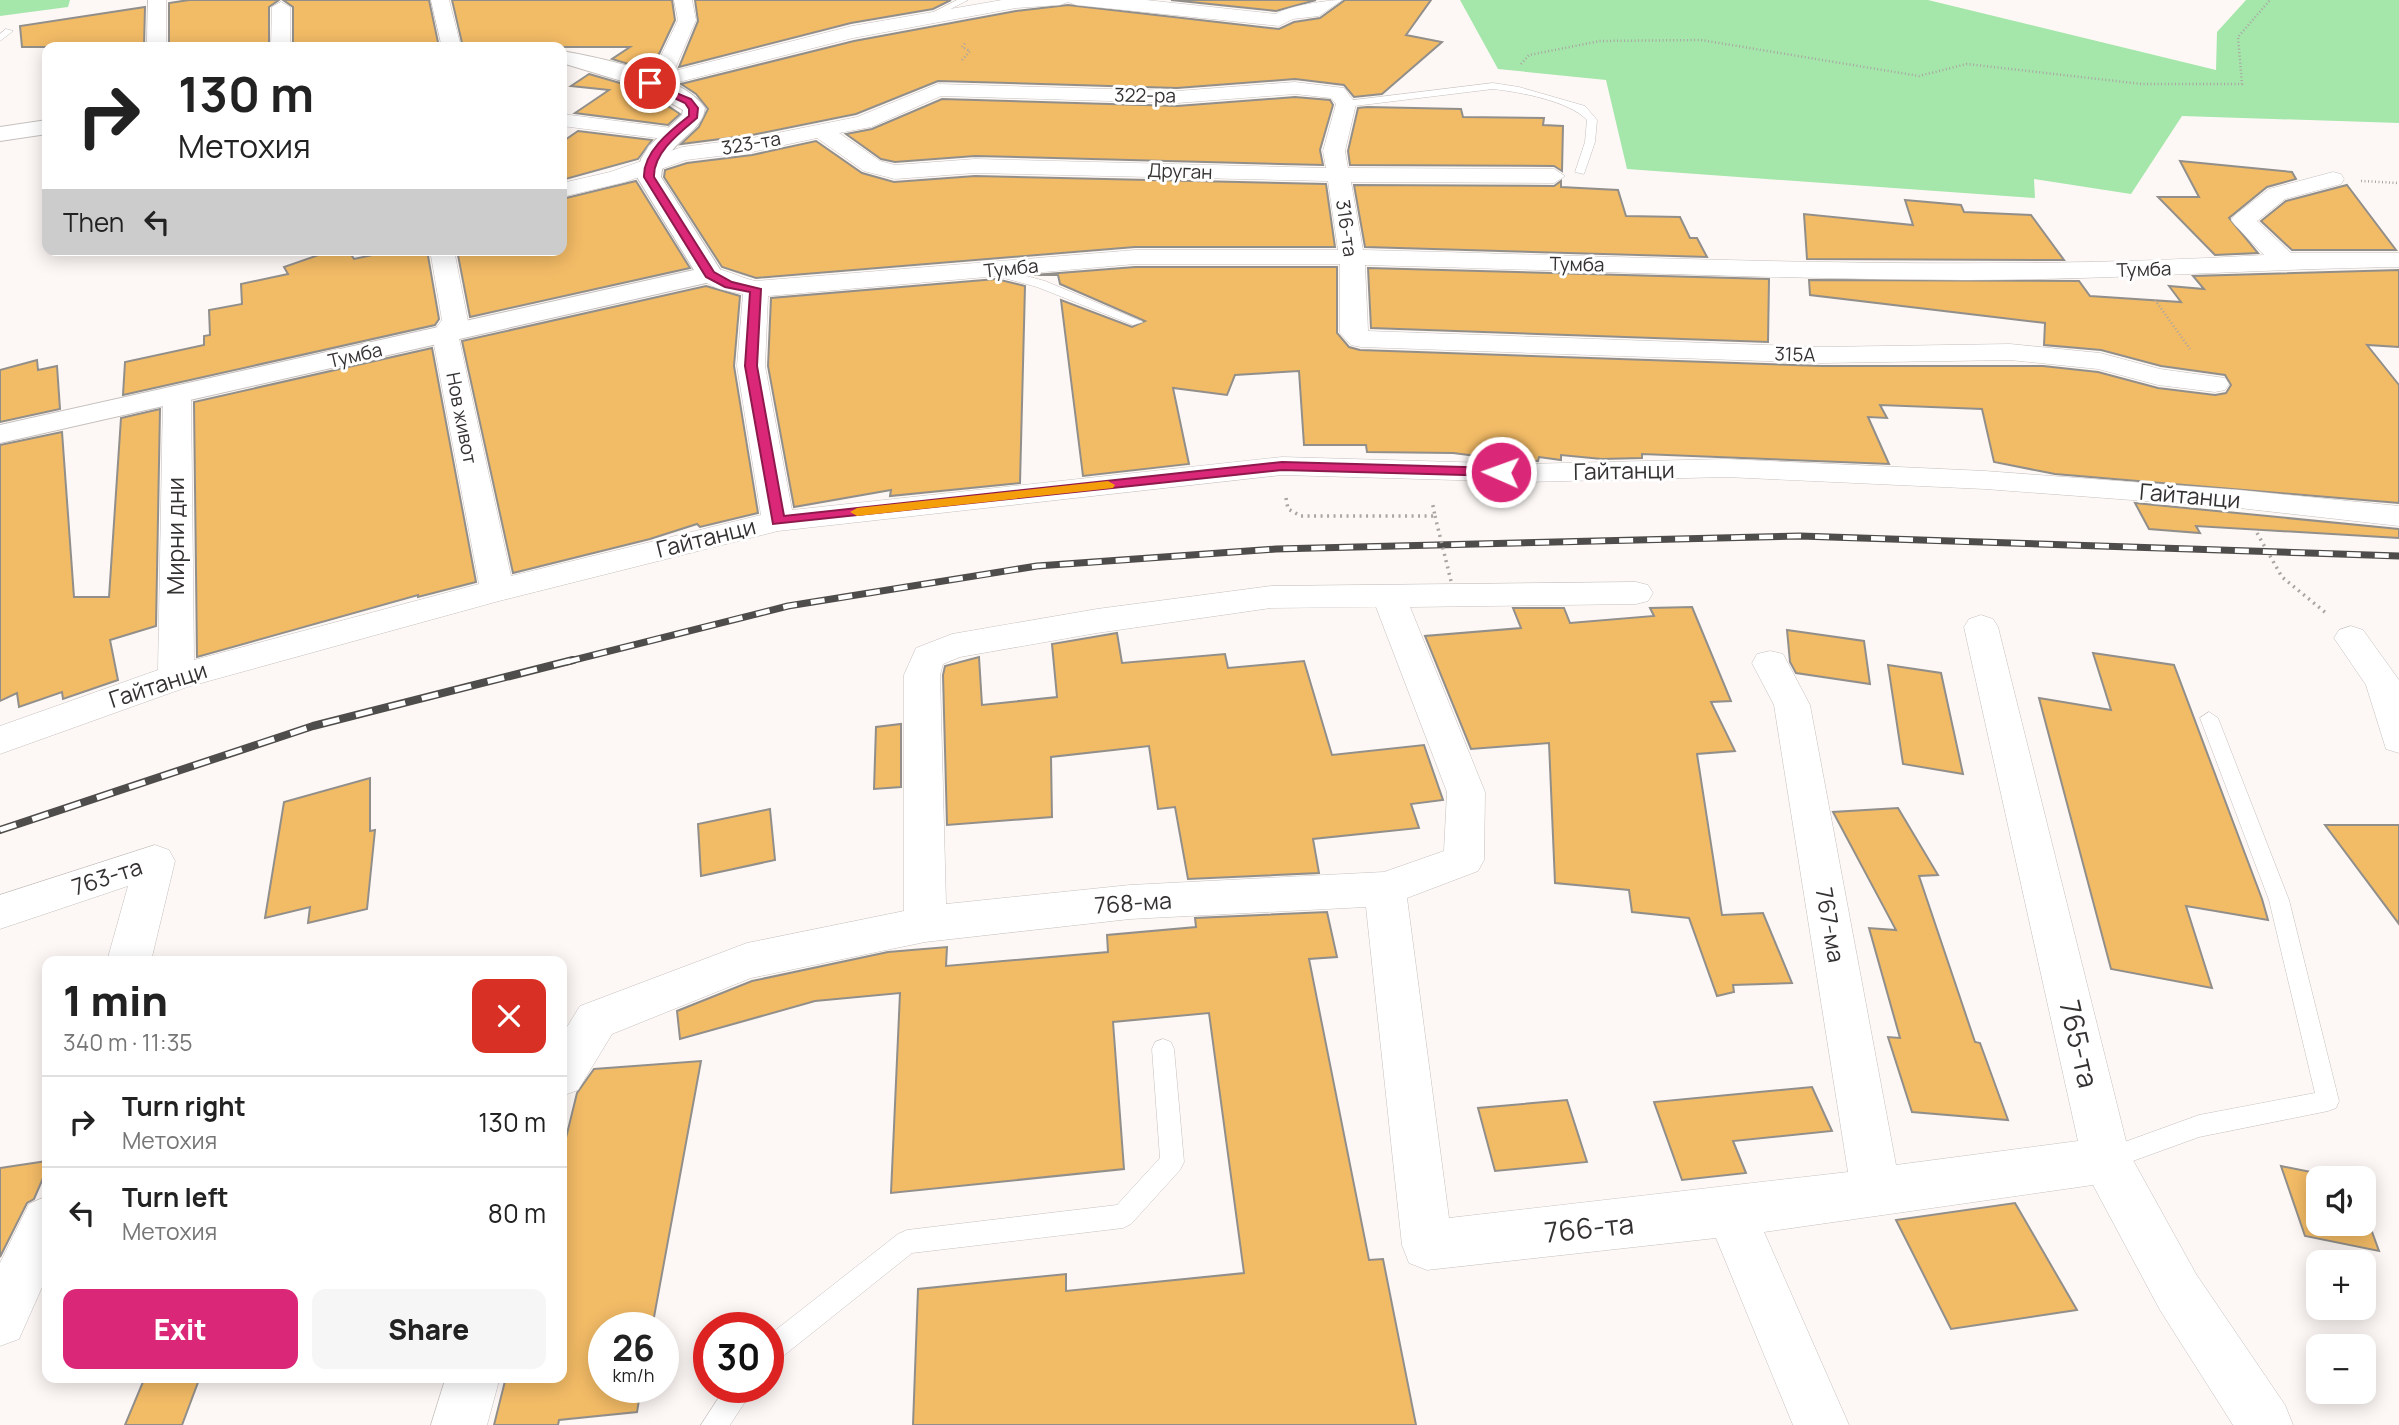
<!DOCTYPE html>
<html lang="en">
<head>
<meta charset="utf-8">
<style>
  :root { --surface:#fff; --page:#f6f6f6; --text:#222; --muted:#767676; --line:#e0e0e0; --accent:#db2777 }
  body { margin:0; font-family:Manrope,sans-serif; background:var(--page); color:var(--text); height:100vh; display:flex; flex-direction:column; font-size:26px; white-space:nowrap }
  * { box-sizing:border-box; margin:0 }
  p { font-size:23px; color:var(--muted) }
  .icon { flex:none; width:38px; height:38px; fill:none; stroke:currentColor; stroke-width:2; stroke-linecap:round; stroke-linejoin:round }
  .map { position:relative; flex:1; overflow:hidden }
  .drawer { position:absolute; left:42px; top:956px; width:525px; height:427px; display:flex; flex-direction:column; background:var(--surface); border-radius:14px; box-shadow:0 4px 18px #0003 }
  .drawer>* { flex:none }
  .banner { position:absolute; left:42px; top:42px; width:525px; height:214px; border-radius:14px; box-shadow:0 4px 18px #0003; background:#fff; color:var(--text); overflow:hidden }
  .tools { position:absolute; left:2306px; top:1166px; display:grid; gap:14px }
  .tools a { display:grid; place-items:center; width:70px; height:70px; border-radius:14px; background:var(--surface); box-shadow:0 4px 18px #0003; font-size:35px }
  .speed { position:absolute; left:588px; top:1312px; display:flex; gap:14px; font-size:35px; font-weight:700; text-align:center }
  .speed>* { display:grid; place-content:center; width:91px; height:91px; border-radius:50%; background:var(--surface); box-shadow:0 4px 18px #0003; line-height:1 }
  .speed small { font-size:18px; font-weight:400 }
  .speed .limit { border:10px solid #d22; background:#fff; color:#111 }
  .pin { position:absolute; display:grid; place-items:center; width:60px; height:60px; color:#fff; margin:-30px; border:4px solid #fff; border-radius:50%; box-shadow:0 2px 7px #0007 }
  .me { position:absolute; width:77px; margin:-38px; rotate:272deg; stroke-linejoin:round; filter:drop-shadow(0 0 5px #0008) }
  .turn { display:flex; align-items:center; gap:24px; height:147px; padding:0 21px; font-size:32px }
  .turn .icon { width:91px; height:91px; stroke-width:2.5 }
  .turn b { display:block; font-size:49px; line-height:60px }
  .then { display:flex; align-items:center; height:66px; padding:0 21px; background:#0003; gap:14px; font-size:26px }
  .round { display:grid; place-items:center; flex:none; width:74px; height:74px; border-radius:14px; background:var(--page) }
  .head { display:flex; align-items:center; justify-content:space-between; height:119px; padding:0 21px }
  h1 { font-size:42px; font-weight:800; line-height:52px }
  .button { display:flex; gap:14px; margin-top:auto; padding:14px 21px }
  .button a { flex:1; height:80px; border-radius:14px; background:var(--accent); color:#fff; font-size:28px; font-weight:800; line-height:80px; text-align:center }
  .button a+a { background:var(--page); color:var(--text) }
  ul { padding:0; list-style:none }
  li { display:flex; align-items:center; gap:21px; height:91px; padding:0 21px; border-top:2px solid var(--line) }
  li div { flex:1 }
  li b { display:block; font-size:26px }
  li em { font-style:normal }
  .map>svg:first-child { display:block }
  .green { fill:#a5e6aa }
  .building { fill:#f2bb66; stroke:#928f8b; stroke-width:2 }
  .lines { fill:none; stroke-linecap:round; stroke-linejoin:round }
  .service-casing { stroke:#c5c0be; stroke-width:1 }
  .minor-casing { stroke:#c5c0be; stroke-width:1 }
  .tertiary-casing { stroke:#c5c0be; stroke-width:2 }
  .path-far1 { stroke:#a9a5a3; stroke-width:2.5; stroke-dasharray:1 2.5; stroke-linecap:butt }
  .path { stroke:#a9a5a3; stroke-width:3.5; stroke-dasharray:2 4.5; stroke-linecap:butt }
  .service { fill:#fff; fill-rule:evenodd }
  .minor { fill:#fff; fill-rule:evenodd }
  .tertiary { fill:#fff; fill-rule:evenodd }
  .rail-far1-casing { stroke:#4f4d4b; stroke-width:7 }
  .rail-casing { stroke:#4f4d4b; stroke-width:8 }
  .rail-far1 { stroke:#fff; stroke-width:4.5; stroke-dasharray:14; stroke-linecap:butt }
  .rail { stroke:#fff; stroke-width:5; stroke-dasharray:17; stroke-linecap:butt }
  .path-bridge { stroke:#a9a5a3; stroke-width:3.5; stroke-dasharray:2 4.5; stroke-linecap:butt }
  .route { fill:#db2777; stroke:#8e194d; stroke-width:2 }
  .slow { fill:#f59e0b }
  .labels { text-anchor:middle; stroke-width:6; stroke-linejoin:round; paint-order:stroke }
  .far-street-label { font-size:19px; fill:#353332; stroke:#fff }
  .street-label { font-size:23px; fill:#353332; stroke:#fff }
  .near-street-label { font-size:28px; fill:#353332; stroke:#fff }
</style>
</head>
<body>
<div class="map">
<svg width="2399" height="1425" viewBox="0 0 2399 1425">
  <rect width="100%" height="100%" fill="#fdf8f5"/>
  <!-- green -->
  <g class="green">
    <path d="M0 0H70L68 7 0 16Z"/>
    <path d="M1460 0H1928L2216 70 2217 32 2246 0H2399V123L2182 116 2131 194 2034 179 2035 198 1627 169 1606 80 1498 69Z"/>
  </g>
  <!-- building -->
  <g class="building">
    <path d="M189 0H279L269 7V47H169V3Z"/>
    <path d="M283 0H429L439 47H293V7Z"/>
    <path d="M452 0H672L675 20 651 71 612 59 630 47H463Z"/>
    <path d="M695 0H951L933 9 851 23 679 67 698 21Z"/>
    <path d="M1171 0H1316L1276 11Z"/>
    <path d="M1345 0H1431L1406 35 1442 42 1382 94 1354 97 1344 85 1295 79 1177 88 938 81 856 114 752 135 681 144 699 127 708 109 696 94 681 84 854 41 1016 11 1068 5 1279 29 1294 22 1320 18Z"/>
    <path d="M145 7 144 47H22L20 26Z"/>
    <path d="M589 74 644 90 680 114 668 125 575 113 609 90 571 86Z"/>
    <path d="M1295 97 1330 100 1333 105 1320 150 1323 165 975 156 895 162 881 159 846 134 872 129 942 99 1177 106Z"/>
    <path d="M1367 107 1461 109 1463 117 1544 118 1543 125 1563 126 1562 171 1554 166 1350 165 1348 151 1358 108Z"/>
    <path d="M578 131 652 140 638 159 562 180V142Z"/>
    <path d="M816 141 862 173 894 182 975 176 1326 184 1335 247H1135L756 278 722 267 664 177 665 170 687 163 752 155Z"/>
    <path d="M2180 161 2292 172 2296 179 2267 187 2229 218 2258 253 2215 255 2158 197H2199Z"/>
    <path d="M636 181 690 268 470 317 457 250H562V199Z"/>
    <path d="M1561 181V187L1618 190 1626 216 1680 217 1690 238H1697L1707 257 1365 247 1354 185 1554 186Z"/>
    <path d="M2347 185 2396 250H2292L2261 221 2286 201Z"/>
    <path d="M1905 200 1961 205 1964 212 2031 215 2064 260 1807 259 1804 214 1913 225Z"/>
    <path d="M333 250H348L354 259 396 250H427L439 319 435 325 123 395 125 362 204 345V336L210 335 209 310 242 304 241 284 288 274 284 267Z"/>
    <path d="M1135 267H1337V333L1349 347 1360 350 1822 366H2043L2098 372 2158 388 2215 395 2226 393 2231 385 2225 375 2161 366 2101 350 2044 345 2045 323 1810 295 1809 280 2079 281 2090 296 2181 302 2169 286 2204 289 2193 276 2399 270V347L2367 345 2399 385V503L2055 474 1994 462 1982 409 1880 405 1887 418 1868 417 1889 464 1642 454V458L1602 459 1561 455V460L1539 457 1538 461H1516L1453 453 1367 452 1366 445H1304L1299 371 1235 375 1227 395 1173 388 1189 464 1083 476 1061 300 1132 327 1145 321 1060 284 1058 275H1034Z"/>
    <path d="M1368 268 1769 279 1768 342 1371 328Z"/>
    <path d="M996 279 1025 286 1020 483 890 496 891 490 794 507 768 366 771 298Z"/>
    <path d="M706 286 740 296 734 366 758 513 700 527 697 524 650 539 513 573 462 341Z"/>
    <path d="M432 348 476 582 418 597V595L197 657 194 402Z"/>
    <path d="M37 360 38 370 57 366 60 409 0 422V370Z"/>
    <path d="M160 409 156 626 110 640 118 680 63 699 62 692 19 707 17 693 0 701V445L62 432 74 597H109L121 418Z"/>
    <path d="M2135 503 2399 529V538L2196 526 2200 533 2149 529Z"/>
    <path d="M1692 607 1731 701 1711 702 1735 751 1697 754 1722 915 1763 913 1792 983 1733 985 1734 992 1717 996 1689 918 1632 912 1629 890 1555 883 1549 743 1471 749 1425 636 1521 628 1513 608H1564L1570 623 1654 616 1650 608Z"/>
    <path d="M1787 630 1864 641 1870 684 1796 673 1790 662Z"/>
    <path d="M1117 633 1122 663 1225 654 1228 668 1304 661 1332 755 1424 745 1443 800 1411 804 1419 828 1313 839 1319 873 1188 879 1175 807 1158 809 1149 746 1051 757 1052 817 947 825 943 675 945 666 979 657 982 705 1057 697 1052 644Z"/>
    <path d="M2093 653 2174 665 2262 899 2268 920 2186 906 2212 988 2111 969 2039 698 2111 710Z"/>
    <path d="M1888 665 1941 673 1963 774 1903 764Z"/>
    <path d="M901 724V787L874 789 876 727Z"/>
    <path d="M370 778V831L375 830 367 909 308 923 310 907 265 918 284 802Z"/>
    <path d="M1898 808 1938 875 1919 876 1975 1042 1980 1043 2008 1120 1912 1112 1888 1037 1900 1038 1869 928 1896 930 1833 812Z"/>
    <path d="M770 809 775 860 701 876 698 824Z"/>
    <path d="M2325 825H2399V924Z"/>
    <path d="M1327 912 1337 957 1309 959 1369 1260 1383 1259 1416 1425H913L918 1289 1066 1274V1291L1244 1273 1209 1013 1113 1022 1124 1169 891 1193 900 993 815 1001 680 1039 677 1011 752 981 888 952 947 947 946 966 1108 952 1107 935 1196 927 1195 918Z"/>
    <path d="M701 1061 652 1328H604V1388H641L637 1412 559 1420 558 1425H494L506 1377H562V1154L577 1093 594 1069Z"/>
    <path d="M1812 1087 1832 1131 1733 1141 1746 1173 1682 1180 1654 1102Z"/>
    <path d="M1567 1100 1587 1162 1495 1171 1478 1108Z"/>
    <path d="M47 1161V1169L34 1199 27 1203 0 1257V1168Z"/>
    <path d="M2281 1166 2341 1178H2319V1223H2364V1210L2379 1251 2305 1236Z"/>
    <path d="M2015 1203 2077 1310 1951 1329 1896 1220Z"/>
    <path d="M145 1377H200L182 1425H125Z"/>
  </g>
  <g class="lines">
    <defs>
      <g id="service">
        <path d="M957 0H968L931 19 924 17Z"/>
        <path d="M6 29 13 31 0 41V34Z"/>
        <path d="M1493 83 1519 87 1585 106 1597 120 1595 142 1584 174 1575 172 1585 142 1587 120C1569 101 1520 92 1493 89L1346 107 1341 104 1346 101Z"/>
        <path d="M993 267 1045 281 1143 322 1133 325 1037 287 989 274 987 271Z"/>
        <path d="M2209 712 2218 718 2289 900 2339 1101 2336 1108 2328 1111 2199 1137 2108 1170 2100 1167 2096 1159 2100 1151 2108 1148 2199 1115 2315 1093 2269 900 2200 718Z"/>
        <path d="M1163 1039 1171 1042 1174 1049 1184 1162 1180 1170 1131 1224 1123 1228 912 1253 777 1361 768 1365V1336L898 1234 907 1230 1117 1205 1160 1158 1152 1049 1155 1042Z"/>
        <path d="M725 1388H754L730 1425H701Z"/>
      </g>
      <g id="minor">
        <path d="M148 0H166V47H147Z"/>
        <path d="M431 0H449L461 47H442Z"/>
        <path d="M674 0H692L696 20 674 71 852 26 1002 0H1146L1276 14C1288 6 1327 0 1342 0L1319 16 1293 19 1279 26 1076 5 1068 2 1060 5 1016 8 853 38 659 87H643L640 83 651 77 678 20Z"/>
        <path d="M281 2 290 7V47H271L272 7Z"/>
        <path d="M1295 82 1344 88 1356 104 1345 151 1348 168 1554 169 1565 176 1554 183 1351 182 1363 250C1663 257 1964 273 2264 255L2235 225 2231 220 2235 215 2269 189 2333 172 2341 174 2344 179 2341 184 2285 199 2257 221 2291 253H2399V267C2255 269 2111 280 1966 280 1766 279 1565 270 1365 265L1368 331 1822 347 2010 344 2100 353 2160 369 2225 378 2229 384 2225 390 2215 392 2158 385 2098 369 2010 360 1822 363 1361 347 1351 345 1340 333V264H1135L768 296 765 366 792 510 1282 457 1525 464 1726 459 1985 471 2239 490 2399 506V526L2239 508 1985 489 1726 477 1525 482 1282 475 778 531 499 601 187 687 0 754V726L158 670 163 396 167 390 177 387 187 390 191 396 194 660 479 584 432 334 442 320 430 250H454L468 321 458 334 511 576 761 515 737 366 743 294C727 291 707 288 697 274L701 269C719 264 738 278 756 281L1135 250H1338L1328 181 975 173 895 179 864 171 817 138 752 152 686 160 625 182 562 197V183L610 172 682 147 752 138 857 117 938 84 1177 91ZM1295 94 1331 98 1336 104 1323 151 1326 168 975 159 895 165 880 161 839 133 871 127 941 96 1177 103Z"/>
        <path d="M562 114 672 128 683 134 672 140 562 126Z"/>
        <path d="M1636 582 1648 585 1653 593 1648 601 1636 604 1410 607 1485 792 1484 860 1478 871 1407 898 1449 1218 1848 1172 1774 705 1752 663 1757 654 1770 651 1783 654 1810 705 1896 1165 2078 1141 1964 627 1969 619 1981 615 1993 619 1998 627 2129 1153 2196 1274 2285 1405 2293 1425H2233L2160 1310 2093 1185 1764 1232 1849 1425H1793L1716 1238 1427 1270 1409 1263 1402 1245 1366 907 1130 919 925 942 751 978 612 1034 578 1090 562 1096V1035L580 1006 747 943 904 911V675L916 648 952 634 1097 609 1271 586ZM1376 607 1447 792 1444 851 1384 872 1130 885 946 904 940 675 943 664 960 657 1097 633 1271 608Z"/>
        <path d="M2351 626 2363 630 2399 680V753L2386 749 2366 685 2334 638 2339 630Z"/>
        <path d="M155 845 169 850 175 861 151 961H107L128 886 0 929V895Z"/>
        <path d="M47 1196V1276L19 1339 0 1346V1263L29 1204Z"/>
        <path d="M446 1377H500L487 1425H431Z"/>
      </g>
      <g id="tertiary">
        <path d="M562 51C601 58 682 74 705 108 702 135 664 141 661 177L723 274 719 280 0 443V425L694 270 637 177 641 159 649 146 682 115 683 110 645 88 562 63Z"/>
        <path d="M47 120V134L0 141V127Z"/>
      </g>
    </defs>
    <!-- service casing -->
    <use href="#service" class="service-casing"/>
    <!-- minor casing -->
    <use href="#minor" class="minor-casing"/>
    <!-- tertiary casing -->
    <use href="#tertiary" class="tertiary-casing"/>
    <!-- path-far1 -->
    <g class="path-far1">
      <path d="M962 60 970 51 962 47 966 42"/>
      <path d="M1521 64 1529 55 1600 41 1701 40 1919 76 1967 64 2142 84H2242L2238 37 2270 0"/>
      <path d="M2361 181 2399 183"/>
      <path d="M2155 300 2190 349"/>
    </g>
    <!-- path -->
    <g class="path">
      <path d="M1286 498 1288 509 1301 516H1435L1432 501"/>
      <path d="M2257 533 2282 577 2326 613"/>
    </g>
    <!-- service -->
    <use href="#service" class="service"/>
    <!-- minor -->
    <use href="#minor" class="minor"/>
    <!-- tertiary -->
    <use href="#tertiary" class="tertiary"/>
    <defs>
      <path id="rail-far1" d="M566 662 788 606 1037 566 1276 549 1800 536 2399 556"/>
      <path id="rail" d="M0 830 313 726 573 660"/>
    </defs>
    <!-- rail-far1 casing -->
    <use href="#rail-far1" class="rail-far1-casing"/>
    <!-- rail casing -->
    <use href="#rail" class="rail-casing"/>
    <!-- rail-far1 -->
    <use href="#rail-far1" class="rail-far1"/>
    <!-- rail -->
    <use href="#rail" class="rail"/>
    <!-- path-bridge -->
    <path class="path-bridge" d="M1435 516 1451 581"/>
  </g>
  <!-- route -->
  <path class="route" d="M647 81 691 99 698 108 697 118C679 133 653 153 654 177L714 272 732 282 761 289 757 366 784 516 1282 462 1501 468 1507 472 1501 476 1282 470 773 524 745 366 750 292 725 287 706 277 644 177C643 152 670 131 689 116V109L685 103 647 85Z"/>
  <!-- slow -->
  <path class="slow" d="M1108 481 1115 485 1113 488 857 516 850 512 857 508Z"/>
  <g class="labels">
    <!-- far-street labels -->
    <g class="far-street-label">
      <text transform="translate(1145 95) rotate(1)" y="7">322-ра</text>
      <text transform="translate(751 143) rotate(-10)" y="7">323-та</text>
      <text transform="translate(1180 171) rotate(2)" y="7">Друган</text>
      <text transform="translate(1347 228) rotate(82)" y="7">316-та</text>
      <text transform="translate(1577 264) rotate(1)" y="7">Тумба</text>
      <text transform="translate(1011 268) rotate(-6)" y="7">Тумба</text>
      <text transform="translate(2144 269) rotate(-2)" y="7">Тумба</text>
      <text transform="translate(1795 354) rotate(2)" y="7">315А</text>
      <text transform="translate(355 355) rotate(-13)" y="7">Тумба</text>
      <text transform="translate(462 418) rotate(79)" y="7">Нов живот</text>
    </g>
    <!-- street labels -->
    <g class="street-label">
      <text transform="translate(1624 471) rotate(-1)" y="8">Гайтанци</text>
      <text transform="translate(2190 496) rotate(5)" y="8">Гайтанци</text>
      <text transform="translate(176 536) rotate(-90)" y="8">Мирни дни</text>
      <text transform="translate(706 538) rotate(-14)" y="8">Гайтанци</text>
      <text transform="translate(158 685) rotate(-18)" y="8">Гайтанци</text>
      <text transform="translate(107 877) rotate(-18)" y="8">763-та</text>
      <text transform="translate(1133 903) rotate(-4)" y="8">768-ма</text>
      <text transform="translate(1830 925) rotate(80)" y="8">767-ма</text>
    </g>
    <!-- near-street labels -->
    <g class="near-street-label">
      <text transform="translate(2079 1044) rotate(77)" y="10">765-та</text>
      <text transform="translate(1589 1228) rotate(-6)" y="10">766-та</text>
    </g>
  </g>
</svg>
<div class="tools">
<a><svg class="icon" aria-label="sound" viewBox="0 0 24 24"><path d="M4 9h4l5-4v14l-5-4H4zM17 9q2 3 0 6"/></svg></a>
<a>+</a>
<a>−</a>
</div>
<div class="speed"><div>26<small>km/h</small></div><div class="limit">30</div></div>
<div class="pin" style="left:650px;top:83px;background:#d93025"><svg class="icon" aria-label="arrive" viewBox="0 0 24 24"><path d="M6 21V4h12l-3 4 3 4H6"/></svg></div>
<svg class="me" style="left:1501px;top:472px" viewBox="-20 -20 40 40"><circle r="17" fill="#db2777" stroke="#fff" stroke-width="3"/><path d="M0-11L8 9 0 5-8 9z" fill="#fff"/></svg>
<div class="banner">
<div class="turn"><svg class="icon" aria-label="right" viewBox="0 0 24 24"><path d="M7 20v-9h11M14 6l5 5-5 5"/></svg><div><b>130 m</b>Метохия</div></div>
<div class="then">Then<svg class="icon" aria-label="left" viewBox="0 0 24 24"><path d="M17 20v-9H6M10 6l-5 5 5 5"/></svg></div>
</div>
<section class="drawer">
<div class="head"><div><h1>1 min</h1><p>340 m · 11:35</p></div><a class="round" style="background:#d93025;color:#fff"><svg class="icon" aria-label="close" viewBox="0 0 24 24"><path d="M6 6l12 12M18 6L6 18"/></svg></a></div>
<ul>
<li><svg class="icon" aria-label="right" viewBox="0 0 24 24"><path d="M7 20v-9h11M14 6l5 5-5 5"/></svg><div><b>Turn right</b><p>Метохия</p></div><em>130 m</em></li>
<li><svg class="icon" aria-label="left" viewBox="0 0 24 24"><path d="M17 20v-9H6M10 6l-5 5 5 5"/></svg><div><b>Turn left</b><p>Метохия</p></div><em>80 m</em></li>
</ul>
<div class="button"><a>Exit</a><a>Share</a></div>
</section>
</div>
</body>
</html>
